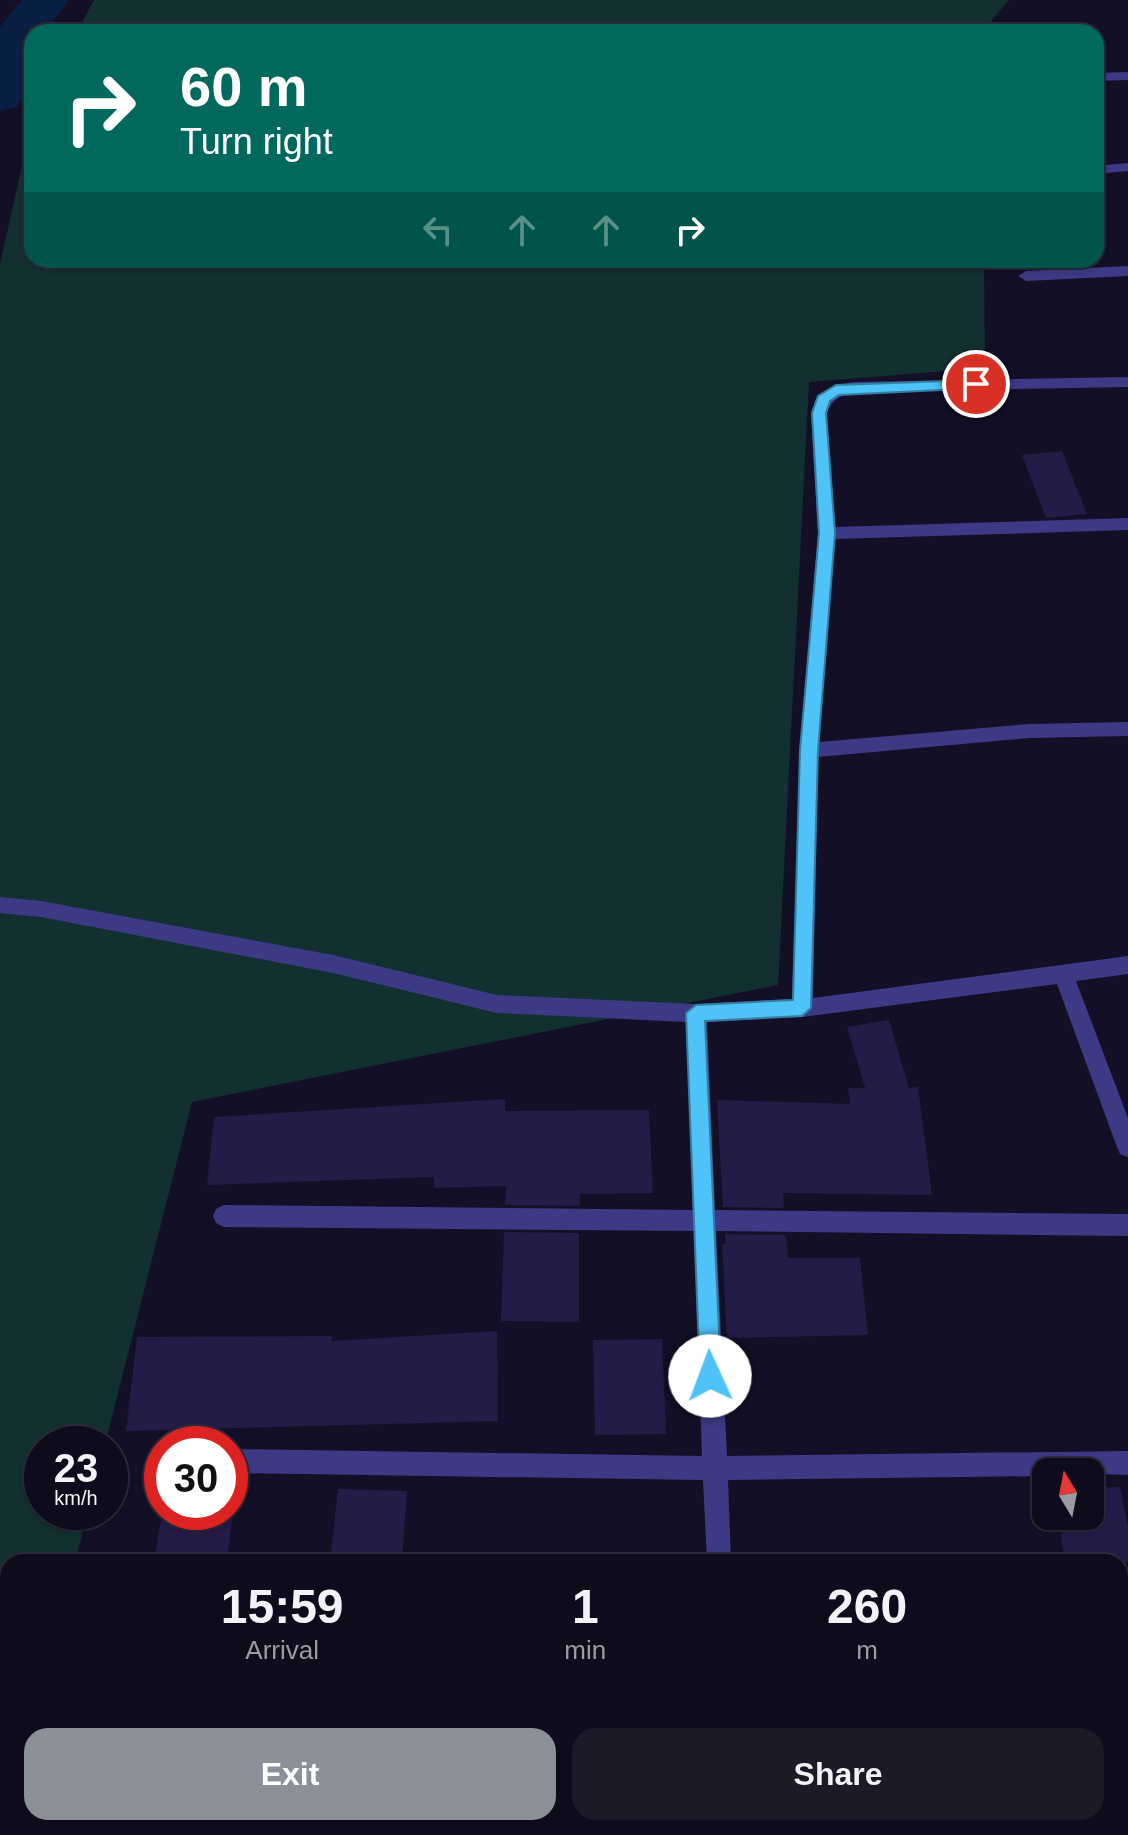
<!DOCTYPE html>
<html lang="en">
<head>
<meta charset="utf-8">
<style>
  :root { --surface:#0e0b1c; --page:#1c1929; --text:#f1f3f6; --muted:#9b9ba3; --line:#2e2b3b; --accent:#8c9099 }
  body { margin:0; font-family:Helvetica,sans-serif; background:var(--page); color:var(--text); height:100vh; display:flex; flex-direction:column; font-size:30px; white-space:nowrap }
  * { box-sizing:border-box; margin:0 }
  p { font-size:26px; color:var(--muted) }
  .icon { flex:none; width:44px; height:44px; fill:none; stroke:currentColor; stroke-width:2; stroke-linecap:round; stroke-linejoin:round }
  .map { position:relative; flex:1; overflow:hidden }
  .side { position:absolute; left:0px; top:1554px; width:1128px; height:282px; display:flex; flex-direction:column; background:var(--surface); border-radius:24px 24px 0 0; box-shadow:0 2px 6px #0004,0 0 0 2px var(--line) }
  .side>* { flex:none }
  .top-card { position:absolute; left:24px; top:24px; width:1080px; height:244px; border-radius:24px; box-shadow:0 2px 6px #0004,0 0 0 2px var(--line); background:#00695c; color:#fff; overflow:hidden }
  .needle { width:52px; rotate:350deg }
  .tools { position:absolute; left:1032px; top:1458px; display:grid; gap:16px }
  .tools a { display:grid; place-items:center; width:72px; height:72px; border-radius:16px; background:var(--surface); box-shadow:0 2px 6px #0004,0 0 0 2px var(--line); font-size:40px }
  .speed { position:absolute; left:24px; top:1426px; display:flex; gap:16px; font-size:40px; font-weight:700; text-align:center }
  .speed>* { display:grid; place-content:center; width:104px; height:104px; border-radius:50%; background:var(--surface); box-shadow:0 2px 6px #0004,0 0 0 2px var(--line); line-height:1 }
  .speed small { font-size:20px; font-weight:400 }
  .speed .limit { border:12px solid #d22; background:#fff; color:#111 }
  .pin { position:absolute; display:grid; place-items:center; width:68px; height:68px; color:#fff; margin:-34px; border:4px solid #fff; border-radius:50%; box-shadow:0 2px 8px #0007 }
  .me { position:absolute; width:88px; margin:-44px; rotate:358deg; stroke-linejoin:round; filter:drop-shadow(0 0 6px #0008) }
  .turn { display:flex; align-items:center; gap:28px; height:168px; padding:0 24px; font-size:36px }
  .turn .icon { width:104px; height:104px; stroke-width:2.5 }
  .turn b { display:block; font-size:56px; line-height:68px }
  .lanes { display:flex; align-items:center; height:76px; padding:0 24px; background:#0003; justify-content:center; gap:40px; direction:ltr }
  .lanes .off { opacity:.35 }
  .eta { display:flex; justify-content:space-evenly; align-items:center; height:136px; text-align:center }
  .eta b { font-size:48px; font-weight:700; line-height:56px }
  .button { display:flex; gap:16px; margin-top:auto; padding:16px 24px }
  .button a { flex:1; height:92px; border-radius:24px; background:var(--accent); color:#fff; font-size:32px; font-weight:700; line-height:92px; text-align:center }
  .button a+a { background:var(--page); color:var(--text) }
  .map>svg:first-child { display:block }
  .green { fill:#12302f }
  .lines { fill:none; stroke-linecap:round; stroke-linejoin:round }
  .river { fill:#0a1f44; fill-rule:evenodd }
  .building { fill:#241b47 }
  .minor { fill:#3d3a85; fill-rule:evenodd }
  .route { fill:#4fc3f7; stroke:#337fa1; stroke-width:2 }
</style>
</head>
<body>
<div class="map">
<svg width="1128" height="1835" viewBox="0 0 1128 1835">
  <rect width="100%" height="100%" fill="#130f26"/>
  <!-- green -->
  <g class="green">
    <path d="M94 0H1009L982 32H77Z"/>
    <path d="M32 121V260H984L985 368 809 382 778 985 192 1102 105 1444H42V1512H88L75 1562H8V1828H27V1835H0V264Z"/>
  </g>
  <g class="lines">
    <!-- river -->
    <path class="river" d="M22 0H69L44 32H32C32 57 31 86 17 107L0 111V27Z"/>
  </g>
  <!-- building -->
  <g class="building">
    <path d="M1062 451 1087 514 1046 518 1022 455Z"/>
    <path d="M889 1020 909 1088 918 1087 932 1195 783 1193 784 1208 723 1207 717 1100 850 1104 848 1088H865L847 1027Z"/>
    <path d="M505 1099V1111L649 1110 653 1193 580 1194V1206L505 1205 506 1186 434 1188V1177L207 1185 214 1117Z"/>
    <path d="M504 1232 579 1233V1322L501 1321Z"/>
    <path d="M725 1234 786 1235 788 1258H860L868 1335 727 1338 722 1244H725Z"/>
    <path d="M497 1331 498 1421 126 1431 137 1337 332 1336 331 1341Z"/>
    <path d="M662 1339 666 1434 595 1435 593 1340Z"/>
    <path d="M1120 1487 1128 1526V1562H1065L1058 1516H1090V1488Z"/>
    <path d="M338 1489 407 1491 402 1562H330Z"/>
    <path d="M162 1512H233L227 1562H154Z"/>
  </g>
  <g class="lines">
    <!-- minor -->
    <g class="minor">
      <path d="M1128 72V80L1096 81V73Z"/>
      <path d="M1128 163V171L1096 174V166Z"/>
      <path d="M1128 266V276L1026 281 1018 276 1026 271Z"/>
      <path d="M1128 377V387L855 392C841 395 832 399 827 413L835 527 1128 518V530L835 539 819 742 1029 724 1128 722V736L1029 738 818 757 813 998 1128 956V974L1076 981 1128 1118V1157L1120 1154 1117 1147 1057 984 802 1017 707 1022 715 1210 1128 1214V1236L716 1231 727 1456 1128 1451V1475L1046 1472V1476L728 1480 731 1562H707L703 1480 230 1473V1449L702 1456 694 1231 224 1227 216 1223 213 1216 216 1209 224 1205 693 1210 686 1022 497 1013 333 973 41 917 0 913V897L41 901 333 955 497 995 696 1004 792 999 800 750 818 533 811 413C819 391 833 385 855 382Z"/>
      <rect x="1120" y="1749" width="8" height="26"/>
      <rect x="718" y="1828" width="28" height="7"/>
    </g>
  </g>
  <!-- route -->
  <path class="route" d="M976 380 981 381V388L839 395 830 401 826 413 835 533 818 750 811 1008 802 1016 705 1021 721 1376 718 1384 710 1387 703 1384 700 1376 686 1013 696 1005 793 1000 800 750 819 533 812 413 818 396 836 385Z"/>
</svg>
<div class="tools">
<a><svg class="needle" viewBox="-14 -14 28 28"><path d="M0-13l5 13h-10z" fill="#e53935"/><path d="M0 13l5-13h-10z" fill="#9b9ba3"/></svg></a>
</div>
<div class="speed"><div>23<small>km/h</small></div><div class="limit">30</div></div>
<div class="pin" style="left:976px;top:384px;background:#d93025"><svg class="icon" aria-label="arrive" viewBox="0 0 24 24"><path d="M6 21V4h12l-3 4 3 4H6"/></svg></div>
<svg class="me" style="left:710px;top:1376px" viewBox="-20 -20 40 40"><circle r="19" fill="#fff"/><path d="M0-13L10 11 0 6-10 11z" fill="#4fc3f7"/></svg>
<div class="top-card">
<div class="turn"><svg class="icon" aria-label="right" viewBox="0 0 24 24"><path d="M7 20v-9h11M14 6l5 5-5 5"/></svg><div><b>60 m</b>Turn right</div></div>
<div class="lanes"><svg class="icon off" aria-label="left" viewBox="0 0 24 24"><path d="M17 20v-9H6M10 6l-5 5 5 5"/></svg><svg class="icon off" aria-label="ahead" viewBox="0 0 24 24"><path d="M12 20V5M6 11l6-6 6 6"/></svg><svg class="icon off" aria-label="ahead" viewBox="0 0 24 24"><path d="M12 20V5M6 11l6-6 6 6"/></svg><svg class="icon" aria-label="right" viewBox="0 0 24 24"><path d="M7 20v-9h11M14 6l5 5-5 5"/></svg></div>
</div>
<section class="side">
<div class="eta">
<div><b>15:59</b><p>Arrival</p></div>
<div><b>1</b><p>min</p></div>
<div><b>260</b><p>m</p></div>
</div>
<div class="button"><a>Exit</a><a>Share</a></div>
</section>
</div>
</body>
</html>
